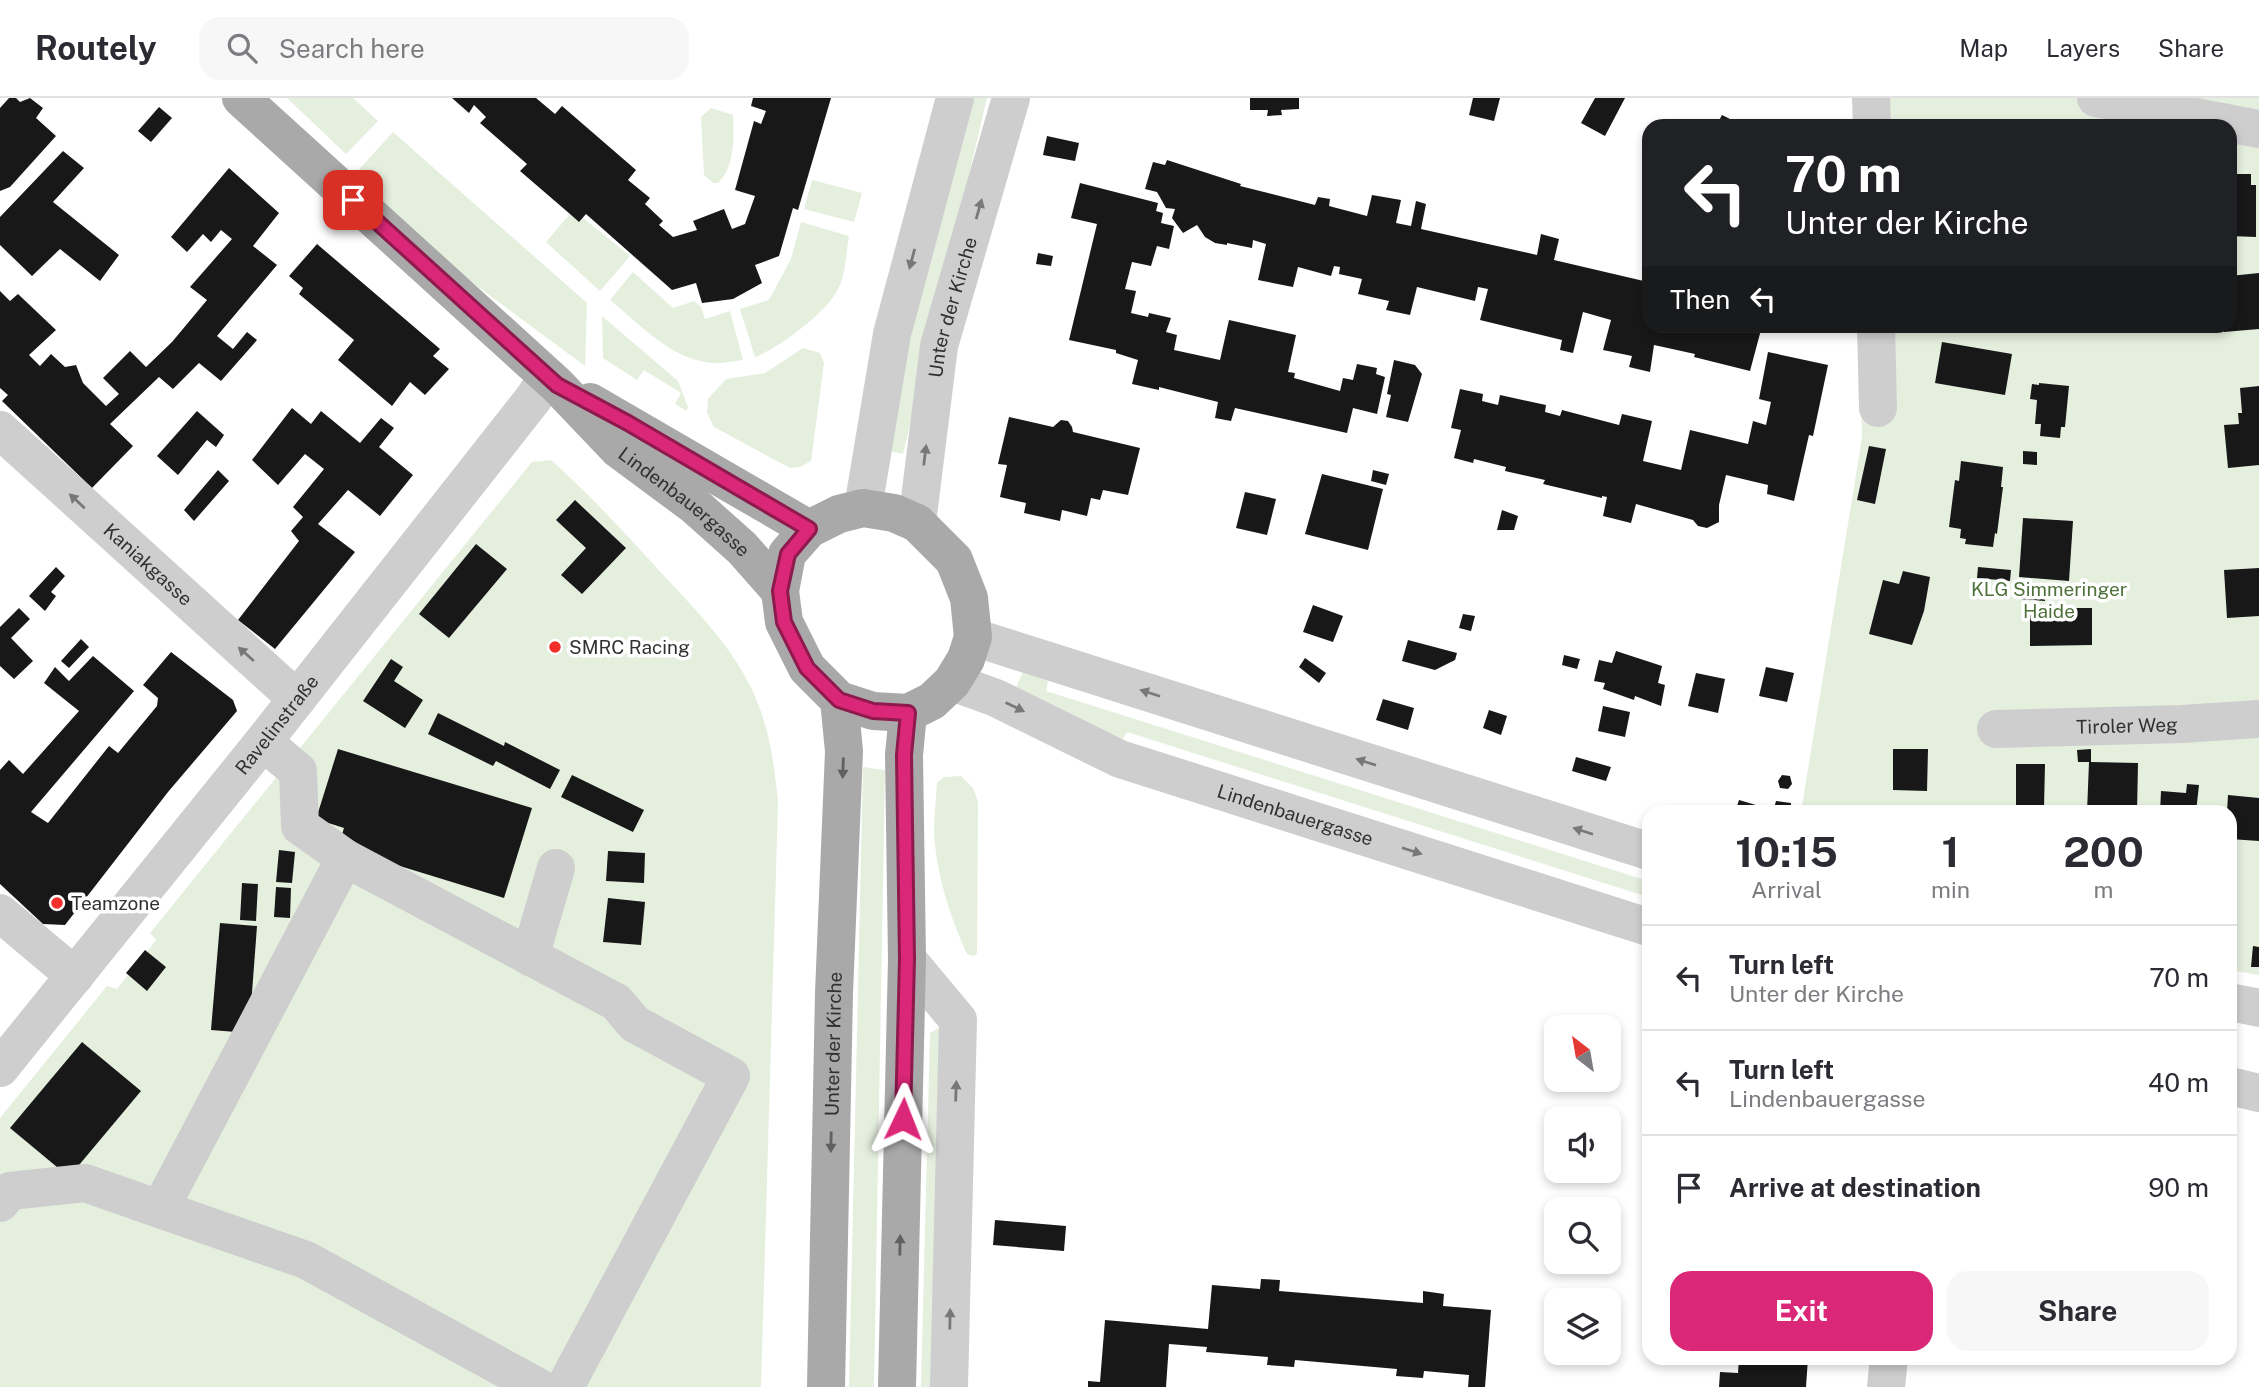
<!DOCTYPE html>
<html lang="en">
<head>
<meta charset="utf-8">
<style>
  :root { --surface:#fff; --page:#f7f7f7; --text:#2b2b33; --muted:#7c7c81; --line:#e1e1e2; --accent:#db2777 }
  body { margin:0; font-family:"Public Sans",sans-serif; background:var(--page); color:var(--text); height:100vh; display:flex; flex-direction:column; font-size:26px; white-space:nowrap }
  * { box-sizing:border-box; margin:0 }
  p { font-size:23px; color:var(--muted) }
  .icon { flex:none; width:38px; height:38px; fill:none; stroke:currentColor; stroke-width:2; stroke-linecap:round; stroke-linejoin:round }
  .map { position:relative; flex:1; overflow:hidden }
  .drawer { position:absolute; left:1642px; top:707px; width:595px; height:560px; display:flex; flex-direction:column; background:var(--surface); border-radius:21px; box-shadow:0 4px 10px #0003 }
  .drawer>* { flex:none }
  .guide { position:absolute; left:1642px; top:21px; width:595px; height:214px; border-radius:21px; box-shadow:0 4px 10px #0003; background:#202124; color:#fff; overflow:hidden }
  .needle { width:46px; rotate:329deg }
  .tools { position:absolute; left:1544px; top:917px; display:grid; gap:14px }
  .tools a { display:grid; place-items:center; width:77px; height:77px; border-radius:14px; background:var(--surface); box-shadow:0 4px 10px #0003; font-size:35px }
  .pin { position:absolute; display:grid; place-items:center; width:60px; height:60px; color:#fff; margin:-30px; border-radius:14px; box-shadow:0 4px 10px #0006 }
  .me { position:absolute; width:77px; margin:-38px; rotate:2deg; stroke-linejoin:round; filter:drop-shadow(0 0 5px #0008) }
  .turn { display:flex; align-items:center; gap:24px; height:147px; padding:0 28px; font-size:32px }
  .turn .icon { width:91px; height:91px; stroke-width:2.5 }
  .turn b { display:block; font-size:49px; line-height:60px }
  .then { display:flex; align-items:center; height:66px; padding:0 28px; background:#0003; gap:14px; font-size:26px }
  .eta { display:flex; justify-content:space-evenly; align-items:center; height:119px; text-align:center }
  .eta b { font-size:42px; font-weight:700; line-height:49px }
  .primary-button { display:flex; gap:14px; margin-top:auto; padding:14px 28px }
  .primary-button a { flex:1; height:80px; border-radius:21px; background:var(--accent); color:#fff; font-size:28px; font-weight:700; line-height:80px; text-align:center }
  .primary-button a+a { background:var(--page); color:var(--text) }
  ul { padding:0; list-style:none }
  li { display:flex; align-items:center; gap:21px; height:105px; padding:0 28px; border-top:2px solid var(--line) }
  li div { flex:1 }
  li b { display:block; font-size:26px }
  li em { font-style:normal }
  header { display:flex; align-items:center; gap:42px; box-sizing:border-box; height:98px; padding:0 35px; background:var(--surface); border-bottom:2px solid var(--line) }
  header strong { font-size:33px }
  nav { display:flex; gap:38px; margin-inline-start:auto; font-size:24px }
  .search { width:490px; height:63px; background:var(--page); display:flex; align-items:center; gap:18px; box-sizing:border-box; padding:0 24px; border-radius:21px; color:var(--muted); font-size:26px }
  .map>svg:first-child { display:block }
  .green { fill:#e5efde }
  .building { fill:#181818 }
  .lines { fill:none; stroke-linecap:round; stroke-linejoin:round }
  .minor { stroke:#cecece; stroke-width:38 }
  .major { stroke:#a9a9a9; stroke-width:38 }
  .oneway { fill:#787878 }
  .oneway2 { fill:#616161 }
  .route-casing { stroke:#8e194d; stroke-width:18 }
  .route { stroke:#db2777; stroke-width:12 }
  .poi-dot { fill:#f22f29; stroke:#fff; stroke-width:2.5 }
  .labels { text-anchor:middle; stroke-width:7; stroke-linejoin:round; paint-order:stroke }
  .street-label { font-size:19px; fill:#313131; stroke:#fff }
  .park-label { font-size:19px; fill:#4e713a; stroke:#fff }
  .poi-label { font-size:19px; fill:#313131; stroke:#fff; text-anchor:start }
</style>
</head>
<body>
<header>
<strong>Routely</strong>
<div class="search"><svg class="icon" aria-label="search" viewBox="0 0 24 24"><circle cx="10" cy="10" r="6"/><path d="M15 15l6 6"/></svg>Search here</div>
<nav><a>Map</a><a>Layers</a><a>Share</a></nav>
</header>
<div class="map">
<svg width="2259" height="1289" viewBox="0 0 2259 1289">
  <rect width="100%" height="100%" fill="#fff"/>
  <!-- green -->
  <g class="green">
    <path d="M287 0H353L378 23 346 56Z"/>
    <path d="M969 0H987L903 356 883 352Z"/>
    <path d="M1857 0H2259V877L2230 872V714H1801L1862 340 1860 228H2230V28H1857Z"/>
    <path d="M711 10 733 17C734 40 735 68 718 85H713L704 77 701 19Z"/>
    <path d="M393 34 587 205 585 268 469 182 356 86 355 76Z"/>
    <path d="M812 82 862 95 854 124 804 111Z"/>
    <path d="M570 116 579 123 582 119 630 158 600 193 546 144Z"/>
    <path d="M801 124 849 138C846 154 846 176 838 191 828 213 778 251 755 259L740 211 769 202 791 161Z"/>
    <path d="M633 174 673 210 694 203 701 209 705 221 730 213 743 262C734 263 725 265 716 265 673 264 641 227 610 202Z"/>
    <path d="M602 218 678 283 688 309 687 313 675 306 681 295 644 272 637 282 603 260Z"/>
    <path d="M803 250 820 255 824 265 811 363 800 369 790 370 714 329 707 315 708 301 726 281 765 275Z"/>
    <path d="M551 362C588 395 622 432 656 469 695 512 740 554 760 611 771 641 775 673 778 705L761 1289H0V1020L107 888 117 891 128 877 148 892 166 869 147 854 156 842 150 835 532 364Z"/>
    <path d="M1023 573 1046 581 1048 584 1046 593 1648 783V799L1127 634 1123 641 1015 592Z"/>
    <path d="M863 669 885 672 874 1289H849Z"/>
    <path d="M961 678 973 690 978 704 977 855 974 858 967 856C950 819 936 775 934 734 934 718 936 701 937 685L944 679Z"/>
    <path d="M938 930 941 933 934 1289H921L930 935Z"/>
  </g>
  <!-- building -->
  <g class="building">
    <path d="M9 0H16L20 4 30 0 43 10 36 20 56 38 10 89 0 93V10Z"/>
    <path d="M452 0H536L555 16 562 8 636 72 628 82 650 100 645 106 663 123 659 127 673 139 697 132 693 123 724 111 732 131 745 126 755 98 735 92 754 23 761 26 766 13 751 8 753 0H831L798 112 793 110 779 158 755 167 762 185 733 201 702 205 696 185 672 192 586 116 579 124 570 116 520 73 527 66 480 25 486 19 474 7 469 15Z"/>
    <path d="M1250 0H1299V11L1281 12 1282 17 1267 18 1268 12H1250Z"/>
    <path d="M1473 0H1500L1494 23 1469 17Z"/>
    <path d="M1595 0H1625L1605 38 1581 25Z"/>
    <path d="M159 9 172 20 151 44 138 33Z"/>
    <path d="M1722 17 1740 26 1739 28H1716Z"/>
    <path d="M1047 38 1079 45 1075 63 1043 57Z"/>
    <path d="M63 53 84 70 53 104 119 157 100 183 60 151 32 178 0 147V119Z"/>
    <path d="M1167 62 1241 86 1240 88 1315 107 1318 99 1330 101 1329 108 1367 118 1372 97 1401 102 1396 125 1411 128 1416 103 1426 106 1421 131 1537 157 1541 136 1559 141 1554 162 1648 184V228H1762L1750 273 1694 259 1695 256 1654 247 1650 274 1629 269 1632 258 1603 252 1611 222 1583 214 1573 255 1560 252 1562 242 1480 222 1488 191 1478 189 1475 203 1417 189 1410 217 1386 212 1389 203 1358 196 1362 181 1339 176 1340 169 1334 168 1331 178 1298 169 1293 189 1258 182 1266 146 1253 142 1252 150 1227 145V147L1215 145 1205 139 1197 127 1183 135 1172 120 1175 111 1166 110 1157 94 1145 91 1153 64 1165 67Z"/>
    <path d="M229 70 279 115 253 148 277 167 217 238 233 251 247 234 257 242 221 283 199 265 173 291 159 279 110 326 133 348 92 390 2 303 8 297 0 290V193L10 203 18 196 56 232 29 257 40 268 51 256 65 269 76 267 83 285 106 308 119 296 103 280 130 253 146 269 172 244 207 202 190 189 232 141 221 132 211 144 203 136 187 154 171 139Z"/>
    <path d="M2230 76H2251V87H2256V139L2230 138Z"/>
    <path d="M1080 85 1158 105 1156 113 1163 115 1161 125 1174 128 1169 151 1157 148 1151 168 1132 164 1125 191 1136 193 1131 215 1148 219 1149 215 1171 220 1166 234 1177 237 1174 252 1220 262 1229 222 1296 237 1288 274 1295 275 1294 280 1340 293 1343 280 1353 282 1357 266 1377 270 1376 276 1385 279 1377 316 1353 310 1347 335 1235 310 1231 323 1215 320 1218 304 1159 289V292L1132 286 1138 262 1116 255V252L1069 242 1097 126 1071 120Z"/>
    <path d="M317 146 440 251 433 258 449 271 425 297 410 284 392 308 338 262 354 242 299 196 303 190 289 178Z"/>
    <path d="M1038 155 1053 158 1051 168 1036 166Z"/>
    <path d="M2259 175V231L2224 234 2223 228H2230V178Z"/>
    <path d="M1942 244 2012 256 2005 297 1935 285Z"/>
    <path d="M1768 254 1828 267 1813 338 1809 337 1794 403 1767 396 1768 387 1726 377 1719 407V424L1707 430 1698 428 1693 422 1636 406 1631 425 1603 418 1607 399 1602 398V400L1543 386 1545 382 1505 373 1506 369 1474 361 1473 365 1454 360 1461 332 1451 330 1460 291 1483 296 1482 303 1498 307 1500 297 1546 307 1545 314 1560 318 1562 312 1619 327 1622 316 1652 323 1643 363 1681 372 1690 332 1748 346 1753 323 1766 327 1771 304 1759 301Z"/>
    <path d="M1394 262 1415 267 1422 276 1408 324 1386 319 1391 297 1387 296Z"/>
    <path d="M2039 285 2069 288 2065 329H2061L2060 340 2040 338 2041 326H2035L2037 302 2030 301 2032 286 2039 287Z"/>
    <path d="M2259 288V367L2228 370 2224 327 2239 326 2238 315H2242L2240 290Z"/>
    <path d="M292 310 311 326 321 313 360 345 381 320 394 330 379 349 413 377 380 418 348 392 318 426 355 454 275 551 238 522 299 443 291 433 303 419 293 409 324 371 305 356 278 387 252 362Z"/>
    <path d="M197 313 224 337 216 349 207 342 178 377 157 358Z"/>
    <path d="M1009 319 1053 329 1061 322 1068 323 1072 329 1073 334 1140 350 1128 397 1103 392 1100 402 1091 400 1087 418 1062 412 1060 423 1024 415 1026 405 1000 399 1007 367 998 366Z"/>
    <path d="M1869 348 1886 351 1875 406 1857 402Z"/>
    <path d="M2023 353 2037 354V367L2023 366Z"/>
    <path d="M1961 363 2003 369 2001 389H2003L1997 436 1995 435 1993 449 1965 446 1966 441 1960 440 1961 431 1949 429 1955 382 1959 383Z"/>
    <path d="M218 372 229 383 194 423 184 412Z"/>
    <path d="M1373 372 1389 376 1386 387 1371 383Z"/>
    <path d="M1322 376 1383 391 1368 452 1305 436Z"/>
    <path d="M1245 394 1276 401 1267 437 1236 430Z"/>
    <path d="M575 402 626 450 582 496 561 477 586 450 556 422Z"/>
    <path d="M1502 412 1518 418 1514 432H1497Z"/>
    <path d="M2023 420 2073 423 2069 483 2019 479Z"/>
    <path d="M476 446 507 471 449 540 419 516Z"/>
    <path d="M56 469 65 478 51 494 56 498 45 513 29 498Z"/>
    <path d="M1978 469 2011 472 2010 483 1977 480Z"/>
    <path d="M2259 470V518L2227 520 2224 472Z"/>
    <path d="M1903 473 1930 479 1924 513 1912 547 1869 536 1883 482 1899 486Z"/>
    <path d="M2022 484 2046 486 2045 503 2020 501Z"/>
    <path d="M1313 507 1343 518 1333 544 1303 534Z"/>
    <path d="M19 510 30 521 11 540 33 563 14 581 0 568V529Z"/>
    <path d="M2030 510H2092V547L2030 548Z"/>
    <path d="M1463 516 1475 518 1471 533 1459 530Z"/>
    <path d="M81 541 89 549 69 570 61 563Z"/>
    <path d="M1408 542 1457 555 1455 562 1435 572 1402 563Z"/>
    <path d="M1616 553 1662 568 1658 585 1665 587 1661 608 1635 598 1634 602 1603 591 1605 585 1594 583 1599 562 1612 565Z"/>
    <path d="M171 554 233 602 237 613 168 694 65 827 43 826 0 786V672L9 662 23 676 79 613 44 585 55 569 69 583 93 558 134 593 31 714 48 725 109 648 118 655 157 608 158 600 143 587Z"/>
    <path d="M1564 557 1580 561 1577 571 1562 567Z"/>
    <path d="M1305 560 1326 575 1319 585 1299 569Z"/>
    <path d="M391 561 403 569 394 583 423 602 405 630 363 603Z"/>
    <path d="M1766 569 1794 575 1787 604 1759 598Z"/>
    <path d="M1696 575 1725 581 1718 615 1688 608Z"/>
    <path d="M1383 601 1414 610 1408 632 1376 622Z"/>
    <path d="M1603 608 1630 614 1625 639 1598 633Z"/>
    <path d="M1489 612 1507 618 1501 637 1483 630Z"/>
    <path d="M438 615 504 648 505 644 560 672 550 691 496 663 493 668 428 636Z"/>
    <path d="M338 651 532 710 504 800 338 749 344 730 316 721Z"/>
    <path d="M1893 651H1928L1927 693 1893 692Z"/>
    <path d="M2091 651V664L2138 665 2137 714H2087L2089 664H2078L2077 652Z"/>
    <path d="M1576 659 1611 669 1606 683 1572 673Z"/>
    <path d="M2016 666H2045L2044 710 2016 711Z"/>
    <path d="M572 677 644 712 633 734 561 699Z"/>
    <path d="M1782 677 1790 678 1792 686 1788 691 1780 690 1778 683Z"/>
    <path d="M2187 686 2199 687 2196 714H2160L2161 693 2186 695Z"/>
    <path d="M2228 697 2259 700V743L2230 741V714H2227Z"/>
    <path d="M1739 702 1756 707 1754 714H1735Z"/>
    <path d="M1776 703 1791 705V708L1810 714H1773Z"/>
    <path d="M279 752 295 754 292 785 276 784Z"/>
    <path d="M608 753 645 755 644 785 606 783Z"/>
    <path d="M242 785 258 786 256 823 240 822Z"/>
    <path d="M276 789 291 790 290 820 274 819Z"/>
    <path d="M608 800 645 804 641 847 603 844Z"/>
    <path d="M220 825 257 828 249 935 211 932Z"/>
    <path d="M2253 848 2259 849V869H2251Z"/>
    <path d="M145 852 166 869 147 893 126 875Z"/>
    <path d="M82 944 141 993 69 1079 10 1030Z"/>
    <path d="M995 1122 1066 1128 1064 1153 993 1147Z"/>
    <path d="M1261 1181 1280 1182 1279 1193 1423 1205V1193L1444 1196 1443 1208 1491 1212 1485 1289H1468L1469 1277 1424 1273 1423 1280 1396 1278 1397 1271 1295 1262 1294 1269 1267 1267 1268 1259 1206 1254 1207 1249 1169 1246 1166 1289H1088V1283L1100 1284 1105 1222 1208 1231 1212 1187 1260 1191Z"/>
    <path d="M1739 1260H1808L1806 1289H1719L1720 1274 1738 1275Z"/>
  </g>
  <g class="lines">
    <!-- minor -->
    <g class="minor">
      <path d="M1871 0 1872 28"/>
      <path d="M2096 0 2259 31"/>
      <path d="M1876 228 1878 310"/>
      <path id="s1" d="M0 332 297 601"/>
      <path d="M863 410 892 236 955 0"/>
      <path id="s2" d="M917 425 939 248 1011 0"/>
      <path d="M973 539 1648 753"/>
      <path id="s3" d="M952 584 996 600 1120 661 1648 829"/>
      <path id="s4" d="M1996 631 2182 626 2259 621"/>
      <path d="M263 644 298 673 300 728 345 760 616 904 635 926 731 978 565 1289"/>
      <path d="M0 815 75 878"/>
      <path d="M530 859 556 770"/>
      <path d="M907 861 958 922 949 1289"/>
      <path d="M2230 904 2259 910"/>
      <path id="s5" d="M0 970 263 644 533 301 548 279"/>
      <path d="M2230 988 2259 995"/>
      <path d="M0 1105 10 1093 85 1085 306 1162 538 1289"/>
      <path d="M160 1111 345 760"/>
      <path d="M1886 1289 1889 1260"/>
    </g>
    <!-- major -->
    <g class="major">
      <path id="s6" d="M241 0 557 287 618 351 695 408 742 450 780 493"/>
      <path d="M590 304 809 431"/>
      <path d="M863 410 894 415 917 425 954 462 969 500 973 539 966 561 952 584 932 603 908 615 873 613 839 602 807 570 784 524 780 493 787 456 809 431 839 416Z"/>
      <path id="s7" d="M826 1289 834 895 844 653 839 602"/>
      <path d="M897 1289 907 861 904 657 908 615"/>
    </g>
  </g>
  <!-- one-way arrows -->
  <defs><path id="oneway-solid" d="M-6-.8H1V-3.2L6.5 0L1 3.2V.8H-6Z" transform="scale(1.75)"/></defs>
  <g class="oneway">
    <use href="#oneway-solid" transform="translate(979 111) rotate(-74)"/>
    <use href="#oneway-solid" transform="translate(912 161) rotate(105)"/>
    <use href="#oneway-solid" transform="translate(925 357) rotate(-83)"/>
    <use href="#oneway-solid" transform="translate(77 403) rotate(-137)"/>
    <use href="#oneway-solid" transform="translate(246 556) rotate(-138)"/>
    <use href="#oneway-solid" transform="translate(1150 595) rotate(-162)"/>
    <use href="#oneway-solid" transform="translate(1015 609) rotate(26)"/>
    <use href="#oneway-solid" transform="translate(1366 664) rotate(-162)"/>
    <use href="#oneway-solid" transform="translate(1583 733) rotate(-162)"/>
    <use href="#oneway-solid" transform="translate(1412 753) rotate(18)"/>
    <use href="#oneway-solid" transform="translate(956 993) rotate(-88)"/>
    <use href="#oneway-solid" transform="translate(950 1221) rotate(-89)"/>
  </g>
  <g class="oneway2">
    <use href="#oneway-solid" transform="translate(843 670) rotate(92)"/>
    <use href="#oneway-solid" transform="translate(831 1044) rotate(91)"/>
    <use href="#oneway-solid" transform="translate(900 1147) rotate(-89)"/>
  </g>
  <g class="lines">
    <defs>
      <path id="route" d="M353 102 557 287 628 325 809 431 788 456 780 493 784 524 807 570 839 602 873 613 908 615 904 657 907 861 903 1021"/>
    </defs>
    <!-- route casing -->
    <use href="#route" class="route-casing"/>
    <!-- route -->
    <use href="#route" class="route"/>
  </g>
  <!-- markers -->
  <g class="poi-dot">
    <circle cx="555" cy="549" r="7"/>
    <circle cx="57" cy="805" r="7"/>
  </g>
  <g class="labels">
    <!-- street labels -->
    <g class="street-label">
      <text dy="7" stroke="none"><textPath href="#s2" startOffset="219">Unter der Kirche</textPath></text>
      <text dy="7" stroke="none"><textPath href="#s6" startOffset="600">Lindenbauergasse</textPath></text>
      <text dy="7" stroke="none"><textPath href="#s1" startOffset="200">Kaniakgasse</textPath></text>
      <text dy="7" stroke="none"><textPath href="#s5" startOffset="441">Ravelinstraße</textPath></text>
      <text dy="7" stroke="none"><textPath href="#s4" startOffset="131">Tiroler Weg</textPath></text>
      <text dy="7" stroke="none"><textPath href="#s3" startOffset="369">Lindenbauergasse</textPath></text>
      <text dy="7" stroke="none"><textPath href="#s7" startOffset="343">Unter der Kirche</textPath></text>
    </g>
    <!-- park labels -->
    <g class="park-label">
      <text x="2049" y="498">KLG Simmeringer<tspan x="2049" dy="22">Haide</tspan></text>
    </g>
    <!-- poi labels -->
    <g class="poi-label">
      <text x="569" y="556">SMRC Racing</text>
      <text x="71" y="812">Teamzone</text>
    </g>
  </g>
</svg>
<div class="tools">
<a><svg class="needle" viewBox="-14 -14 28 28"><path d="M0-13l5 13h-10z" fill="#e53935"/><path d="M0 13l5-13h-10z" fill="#7c7c81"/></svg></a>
<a><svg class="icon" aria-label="sound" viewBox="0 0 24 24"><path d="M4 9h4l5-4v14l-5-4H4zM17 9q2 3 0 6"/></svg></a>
<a><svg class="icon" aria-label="search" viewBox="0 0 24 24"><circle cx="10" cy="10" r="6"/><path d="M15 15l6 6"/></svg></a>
<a><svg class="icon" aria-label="layers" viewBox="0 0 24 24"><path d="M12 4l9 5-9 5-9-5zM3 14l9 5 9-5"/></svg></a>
</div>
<div class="pin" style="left:353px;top:102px;background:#d93025"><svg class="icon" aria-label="arrive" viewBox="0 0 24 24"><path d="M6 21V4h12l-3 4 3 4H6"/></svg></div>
<svg class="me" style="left:903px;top:1021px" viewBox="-20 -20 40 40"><path d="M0-17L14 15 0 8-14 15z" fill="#db2777" stroke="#fff" stroke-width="4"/></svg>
<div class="guide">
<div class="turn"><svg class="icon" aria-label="left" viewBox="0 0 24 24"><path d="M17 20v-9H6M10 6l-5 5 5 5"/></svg><div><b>70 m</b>Unter der Kirche</div></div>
<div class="then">Then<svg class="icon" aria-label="left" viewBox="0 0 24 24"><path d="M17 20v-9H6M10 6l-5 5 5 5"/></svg></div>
</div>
<section class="drawer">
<div class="eta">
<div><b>10:15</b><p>Arrival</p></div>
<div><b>1</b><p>min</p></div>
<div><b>200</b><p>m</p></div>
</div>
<ul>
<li><svg class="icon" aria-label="left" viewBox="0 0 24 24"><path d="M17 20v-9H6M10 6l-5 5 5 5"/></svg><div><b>Turn left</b><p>Unter der Kirche</p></div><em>70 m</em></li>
<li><svg class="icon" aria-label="left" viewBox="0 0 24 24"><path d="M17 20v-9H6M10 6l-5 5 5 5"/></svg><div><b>Turn left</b><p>Lindenbauergasse</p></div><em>40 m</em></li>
<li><svg class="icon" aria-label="arrive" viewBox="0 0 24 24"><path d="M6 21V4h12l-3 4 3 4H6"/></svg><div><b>Arrive at destination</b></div><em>90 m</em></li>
</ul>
<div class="primary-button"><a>Exit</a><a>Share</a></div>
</section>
</div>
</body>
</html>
